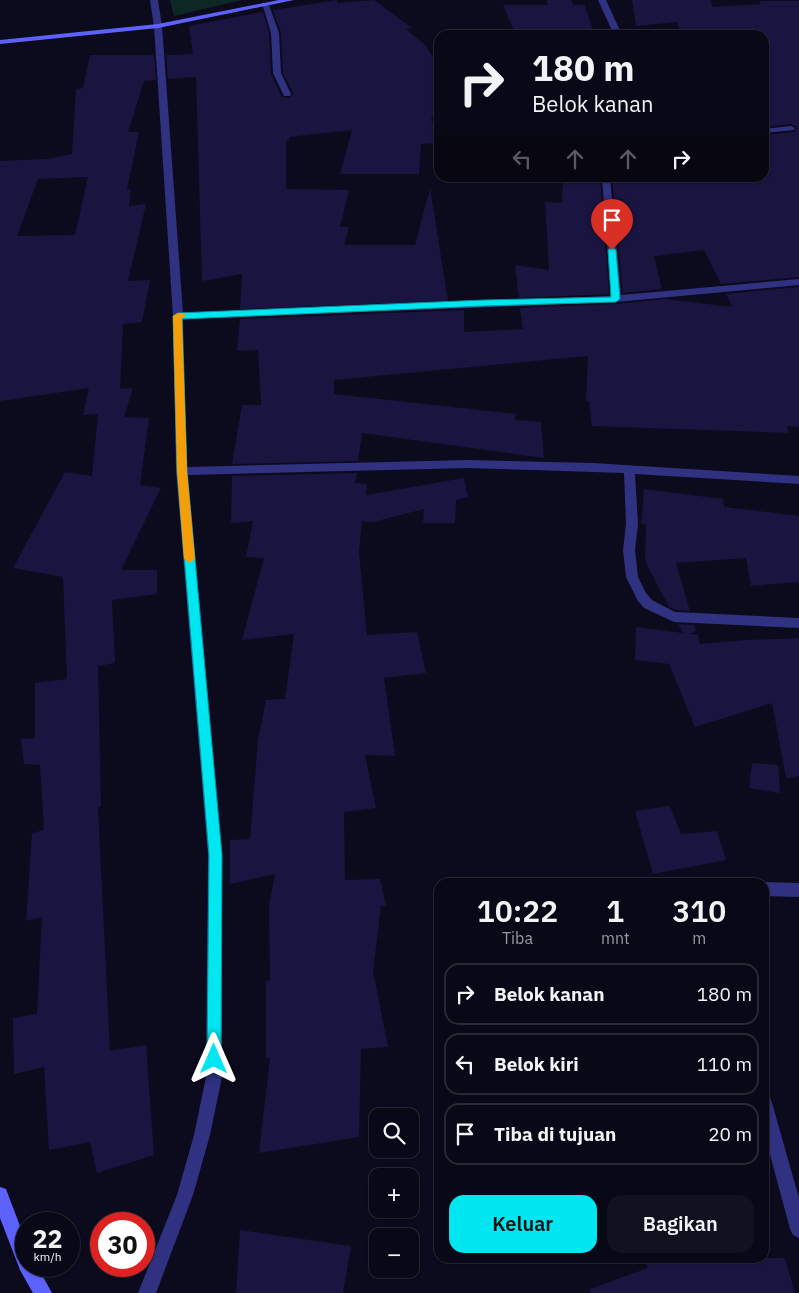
<!DOCTYPE html>
<html lang="id">
<head>
<meta charset="utf-8">
<style>
  :root { --surface:#090816; --page:#12111f; --text:#f1f3f6; --muted:#999aa1; --line:#292935; --accent:#00e7f1 }
  body { margin:0; font-family:"IBM Plex Sans",sans-serif; background:var(--page); color:var(--text); height:100vh; display:flex; flex-direction:column; font-size:19px; white-space:nowrap }
  * { box-sizing:border-box; margin:0 }
  p { font-size:16px; color:var(--muted) }
  .icon { flex:none; width:28px; height:28px; fill:none; stroke:currentColor; stroke-width:2; stroke-linecap:round; stroke-linejoin:round }
  .map { position:relative; flex:1; overflow:hidden }
  .panel { position:absolute; left:434px; top:878px; width:335px; height:385px; display:flex; flex-direction:column; background:var(--surface); border-radius:15px; box-shadow:0 1px 4px #0004,0 0 0 1px var(--line) }
  .panel>* { flex:none }
  .top-card { position:absolute; left:434px; top:30px; width:335px; height:152px; border-radius:15px; box-shadow:0 1px 4px #0004,0 0 0 1px var(--line); background:#090816; color:var(--text); overflow:hidden }
  .buttons { position:absolute; left:369px; top:1108px; display:grid; gap:10px }
  .buttons a { display:grid; place-items:center; width:50px; height:50px; border-radius:10px; background:var(--surface); box-shadow:0 1px 4px #0004,0 0 0 1px var(--line); font-size:25px }
  .speed { position:absolute; left:15px; top:1212px; display:flex; gap:10px; font-size:25px; font-weight:700; text-align:center }
  .speed>* { display:grid; place-content:center; width:65px; height:65px; border-radius:50%; background:var(--surface); box-shadow:0 1px 4px #0004,0 0 0 1px var(--line); line-height:1 }
  .speed small { font-size:12px; font-weight:400 }
  .speed .limit { border:8px solid #d22; background:#fff; color:#111 }
  .pin { position:absolute; display:grid; place-items:center; width:42px; height:42px; color:#fff; margin:-51px -21px; border-radius:50% 50% 50% 0; rotate:-45deg; box-shadow:0 0 5px #0007 }
  .pin .icon { rotate:45deg }
  .me { position:absolute; width:55px; margin:-28px; rotate:0deg; stroke-linejoin:round; filter:drop-shadow(0 0 4px #0008) }
  .turn { display:flex; align-items:center; gap:18px; height:105px; padding:0 15px; font-size:22px }
  .turn .icon { width:65px; height:65px; stroke-width:2.5 }
  .turn b { display:block; font-size:35px; line-height:42px }
  .lanes { display:flex; align-items:center; height:48px; padding:0 15px; background:#0003; justify-content:center; gap:25px; direction:ltr }
  .lanes .off { opacity:.35 }
  .eta { display:flex; justify-content:space-evenly; align-items:center; height:85px; text-align:center }
  .eta b { font-size:30px; font-weight:600; line-height:35px }
  .primary-button { display:flex; gap:10px; margin-top:auto; padding:10px 15px }
  .primary-button a { flex:1; height:58px; border-radius:15px; background:var(--accent); color:#111; font-size:20px; font-weight:600; line-height:58px; text-align:center }
  .primary-button a+a { background:var(--page); color:var(--text) }
  ul { padding:0; list-style:none }
  li { display:flex; align-items:center; gap:15px; height:62px; margin:0 10px 8px; padding:0 5px; border:2px solid var(--line); border-radius:15px }
  li div { flex:1 }
  li b { display:block; font-size:19px }
  li em { font-style:normal }
  .map>svg:first-child { display:block }
  .green { fill:#0c2825 }
  .building { fill:#1a1440; fill-rule:evenodd }
  .lines { fill:none; stroke-linecap:round; stroke-linejoin:round }
  .street { fill:#303281; fill-rule:evenodd }
  .secondary { fill:#5d62ff; fill-rule:evenodd }
  .route { fill:#00e7f1; stroke:#00969d }
  .slow { fill:#f59e0b }
</style>
</head>
<body>
<div class="map">
<svg width="799" height="1293" viewBox="0 0 799 1293">
  <rect width="100%" height="100%" fill="#0c0a1d"/>
  <!-- green -->
  <path class="green" d="M170 0H242L174 16Z"/>
  <!-- building -->
  <g class="building">
    <path d="M337 0V3L374 0 412 28 406 29 425 45 439 66V116L431 117 439 143 421 144 419 174H340L352 130 289 137V140L286 141V189L349 190 340 227H349L344 245H415L430 188 448 301 240 309 242 274 202 281 196 77 168 79 166 55 193 54 189 26 263 12 269 33 271 74 282 97 290 98 293 93 283 73 281 33 273 10Z"/>
    <path d="M547 0H571L573 5H585L593 31H590L592 35 515 33 503 5H548Z"/>
    <path d="M632 0H711L712 7 761 4 759 1H799V277L721 284 704 250 654 256 662 289 623 293 612 178H764V135L794 132 797 127 791 124 764 127V35H682L677 22 636 26Z"/>
    <path d="M90 55H154L156 80 144 81 128 132H139L127 189H131L129 206 146 204 128 281 150 280 142 322 123 324 120 389 133 388 124 417 149 418 140 485 161 488 121 570H157V594L112 600 115 663 98 666 101 807H98L110 1051 146 1045 154 1155 97 1173 90 1142 49 1150 44 1067 14 1074 13 1018 37 1014 42 917 26 921 32 833 44 830 40 765 24 764 21 739 35 738V683L67 679 63 577 13 568 65 472 92 476 98 414 83 415 89 388 0 401V161L46 159 72 154 76 89 83 88ZM88 177 75 235 17 236 38 179Z"/>
    <path d="M563 178H600L609 294 519 298 515 265 549 270 545 202 562 203Z"/>
    <path d="M799 287V427L787 426 789 433 592 426 589 401H586L588 356 334 380V394L516 414 515 420 541 422 544 458 362 433 358 461 232 464 242 405H261L258 350 237 351 240 319 464 310V332L523 329 520 308 616 304 665 299 732 307 726 294Z"/>
    <path d="M357 473 355 483 367 484 366 495 464 478 468 497 456 500 455 523H423L424 509 373 522 362 521 359 552 367 635 417 632 426 673 384 678 395 756 365 755 376 808 344 812 345 880 380 879 386 906H381L373 971 388 1047 361 1049 359 1137 259 1153 270 1058H266V981L270 980 269 906 275 874 230 884V840L250 839 258 740 266 700 285 699 294 634 242 640 264 558 246 557 253 521 231 523 232 476Z"/>
    <path d="M644 489 723 499 724 507 799 516V582L751 586 746 558 676 563 690 611 676 610 669 607 645 561 646 524H641Z"/>
    <path d="M678 624 694 625 696 631 689 634 698 635 700 644 746 640 799 638V776L786 778 772 703 695 727 669 664 635 660 636 627 683 633Z"/>
    <path d="M752 763 778 765 780 793 749 788Z"/>
    <path d="M670 806 681 834 717 831 726 860 653 874 635 811Z"/>
    <path d="M240 1230 351 1246 343 1293H236Z"/>
    <path d="M643 1258H785L795 1293H590V1289L648 1268Z"/>
  </g>
  <g class="lines">
    <!-- street -->
    <g class="street">
      <path d="M150 0H158L162 26 183 313 611 296 602 178H610L621 295 799 279V285L616 302 183 319 187 467 468 460 593 463 799 476V484L635 474 638 524 635 550 638 577 646 593 652 600 675 612 799 618V628L674 622 644 608 638 601 626 577 623 550 626 524 624 473 468 468 188 475 222 855V1077L210 1135 193 1195 156 1293H138L177 1195 194 1135 206 1077 208 855 176 471 173 316 154 26Z"/>
      <path d="M598 0H606L622 35H614Z"/>
      <path d="M262 3 269 5 279 33 281 73 291 94 290 96H284L273 73 271 33Z"/>
      <path d="M791 126 795 128 794 130 764 133V129Z"/>
      <path d="M763 882H764L799 883V897L764 896Z"/>
      <path d="M764 1095 770 1097 772 1103 799 1198V1238L793 1235 790 1229 764 1132Z"/>
    </g>
    <!-- secondary -->
    <g class="secondary">
      <path d="M279 0H294L158 28 0 44V40L158 24Z"/>
      <path d="M0 1187 6 1189 26 1242V1266H37L52 1293H33L20 1270 0 1218Z"/>
    </g>
  </g>
  <!-- route -->
  <path class="route" d="M612 247 616 250 620 299 616 302 484 306 182 319 187 471 222 855 221 1059 219 1064 214 1066 209 1064 207 1059 209 855 177 471 173 316 178 313 484 300 611 297 608 250Z"/>
  <!-- slow -->
  <path class="slow" d="M178 313H184L186 316 182 318 187 471 195 559 190 563 184 559 177 471 173 316Z"/>
</svg>
<div class="buttons">
<a><svg class="icon" aria-label="search" viewBox="0 0 24 24"><circle cx="10" cy="10" r="6"/><path d="M15 15l6 6"/></svg></a>
<a>+</a>
<a>−</a>
</div>
<div class="speed"><div>22<small>km/h</small></div><div class="limit">30</div></div>
<div class="pin" style="left:612px;top:250px;background:#d93025"><svg class="icon" aria-label="arrive" viewBox="0 0 24 24"><path d="M6 21V4h12l-3 4 3 4H6"/></svg></div>
<svg class="me" style="left:214px;top:1059px" viewBox="-20 -20 40 40"><path d="M0-17L14 15 0 8-14 15z" fill="#00e7f1" stroke="#fff" stroke-width="4"/></svg>
<div class="top-card">
<div class="turn"><svg class="icon" aria-label="right" viewBox="0 0 24 24"><path d="M7 20v-9h11M14 6l5 5-5 5"/></svg><div><b>180 m</b>Belok kanan</div></div>
<div class="lanes"><svg class="icon off" aria-label="left" viewBox="0 0 24 24"><path d="M17 20v-9H6M10 6l-5 5 5 5"/></svg><svg class="icon off" aria-label="ahead" viewBox="0 0 24 24"><path d="M12 20V5M6 11l6-6 6 6"/></svg><svg class="icon off" aria-label="ahead" viewBox="0 0 24 24"><path d="M12 20V5M6 11l6-6 6 6"/></svg><svg class="icon" aria-label="right" viewBox="0 0 24 24"><path d="M7 20v-9h11M14 6l5 5-5 5"/></svg></div>
</div>
<section class="panel">
<div class="eta">
<div><b>10:22</b><p>Tiba</p></div>
<div><b>1</b><p>mnt</p></div>
<div><b>310</b><p>m</p></div>
</div>
<ul>
<li><svg class="icon" aria-label="right" viewBox="0 0 24 24"><path d="M7 20v-9h11M14 6l5 5-5 5"/></svg><div><b>Belok kanan</b></div><em>180 m</em></li>
<li><svg class="icon" aria-label="left" viewBox="0 0 24 24"><path d="M17 20v-9H6M10 6l-5 5 5 5"/></svg><div><b>Belok kiri</b></div><em>110 m</em></li>
<li><svg class="icon" aria-label="arrive" viewBox="0 0 24 24"><path d="M6 21V4h12l-3 4 3 4H6"/></svg><div><b>Tiba di tujuan</b></div><em>20 m</em></li>
</ul>
<div class="primary-button"><a>Keluar</a><a>Bagikan</a></div>
</section>
</div>
</body>
</html>
